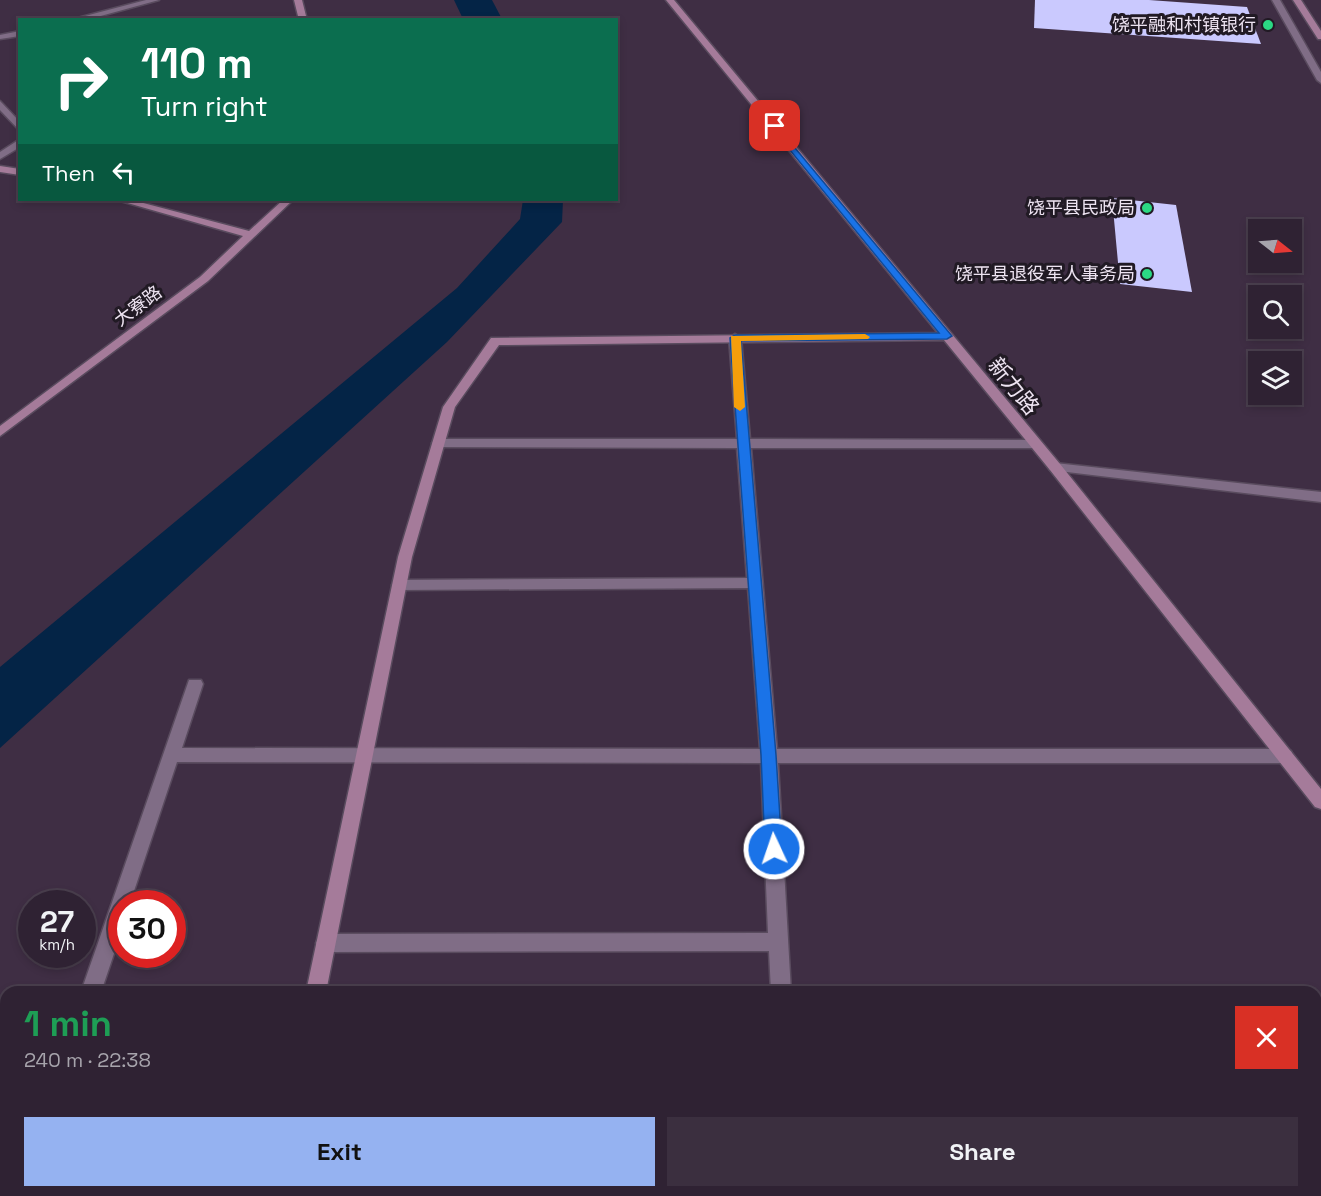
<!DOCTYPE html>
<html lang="en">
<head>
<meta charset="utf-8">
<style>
  :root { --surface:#2f2233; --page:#3b2f3f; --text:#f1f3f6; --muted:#a7a4ac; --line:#4a3f4e; --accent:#95b2f1 }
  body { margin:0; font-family:"Space Grotesk","Noto Sans SC",sans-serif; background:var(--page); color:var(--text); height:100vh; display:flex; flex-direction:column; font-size:22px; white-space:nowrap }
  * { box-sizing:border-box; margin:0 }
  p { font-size:20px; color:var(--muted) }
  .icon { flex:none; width:33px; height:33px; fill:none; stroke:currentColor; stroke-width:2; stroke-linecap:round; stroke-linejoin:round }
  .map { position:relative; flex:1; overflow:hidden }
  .panel { position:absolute; left:0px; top:986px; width:1322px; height:212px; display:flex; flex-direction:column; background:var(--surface); border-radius:18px 18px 0 0; box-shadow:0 3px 9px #0003,0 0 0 2px var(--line) }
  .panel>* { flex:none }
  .top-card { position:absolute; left:18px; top:18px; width:600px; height:183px; border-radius:0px; box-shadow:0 3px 9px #0003,0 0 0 2px var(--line); background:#0b6e4f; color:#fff; overflow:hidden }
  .needle { width:39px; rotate:107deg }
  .controls { position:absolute; left:1248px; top:219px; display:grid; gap:12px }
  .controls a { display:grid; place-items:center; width:54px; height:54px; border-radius:0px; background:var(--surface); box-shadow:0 3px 9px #0003,0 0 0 2px var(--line); font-size:30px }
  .speed { position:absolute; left:18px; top:890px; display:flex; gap:12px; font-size:30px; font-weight:700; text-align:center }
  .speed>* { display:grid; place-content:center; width:78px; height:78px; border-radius:50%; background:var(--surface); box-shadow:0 3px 9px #0003,0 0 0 2px var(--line); line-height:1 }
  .speed small { font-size:15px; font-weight:400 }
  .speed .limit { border:9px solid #d22; background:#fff; color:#111 }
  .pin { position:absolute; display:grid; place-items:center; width:51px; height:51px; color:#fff; margin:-26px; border-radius:12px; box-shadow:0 3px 9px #0006 }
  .me { position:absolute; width:66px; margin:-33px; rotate:357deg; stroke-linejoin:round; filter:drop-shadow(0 0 4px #0008) }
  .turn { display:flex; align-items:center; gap:21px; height:126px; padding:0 24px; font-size:27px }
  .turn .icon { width:78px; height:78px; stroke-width:2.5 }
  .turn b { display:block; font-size:42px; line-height:51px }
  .then { display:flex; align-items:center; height:57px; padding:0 24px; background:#0003; gap:12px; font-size:22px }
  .round { display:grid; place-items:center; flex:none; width:63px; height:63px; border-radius:0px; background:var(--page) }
  .summary { display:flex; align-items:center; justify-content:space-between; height:102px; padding:0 24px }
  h1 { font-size:36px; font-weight:700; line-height:45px; color:#1e9e55 }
  .button { display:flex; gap:12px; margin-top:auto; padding:12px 24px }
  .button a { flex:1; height:69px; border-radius:0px; background:var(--accent); color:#111; font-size:24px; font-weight:700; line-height:69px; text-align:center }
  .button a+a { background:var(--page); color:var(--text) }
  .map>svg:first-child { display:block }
  .water { fill:#042446 }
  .building { fill:#cac9fe }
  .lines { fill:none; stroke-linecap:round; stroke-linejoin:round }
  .lane-casing { stroke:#594b5e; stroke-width:3 }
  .street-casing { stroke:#594b5e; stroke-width:3 }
  .secondary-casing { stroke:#594b5e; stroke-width:3 }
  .lane { fill:#806d86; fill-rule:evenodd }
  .street { fill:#806d86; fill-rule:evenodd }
  .secondary { fill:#a57b9a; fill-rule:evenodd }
  .route { fill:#1a73e8; stroke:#114b97; stroke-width:1.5 }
  .slow { fill:#f59e0b }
  .poi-dot { fill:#2bd884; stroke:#211a24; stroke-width:2 }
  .labels { text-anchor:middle; stroke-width:6; stroke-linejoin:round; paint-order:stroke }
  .far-poi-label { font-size:18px; fill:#ede3f1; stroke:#211a24; text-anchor:end }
  .far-street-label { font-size:18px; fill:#ede3f1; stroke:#211a24 }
  .street-label { font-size:22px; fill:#ede3f1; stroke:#211a24 }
</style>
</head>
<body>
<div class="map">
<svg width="1321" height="1196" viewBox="0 0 1321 1196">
  <rect width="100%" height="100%" fill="#3f2e44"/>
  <!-- water -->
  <g class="water">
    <path d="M454 0H492L502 19H463Z"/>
    <path d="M523 200H563L562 222 447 342 0 748V667L457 288 520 219Z"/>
  </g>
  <!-- building -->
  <g class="building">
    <path d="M1035 0H1149L1247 7 1261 44 1034 28Z"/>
    <path d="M1112 198 1176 205 1192 292 1120 284Z"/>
  </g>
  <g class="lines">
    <defs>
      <g id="lane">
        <path d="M146 0H159L86 20H70Z"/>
        <path d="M1272 0H1280L1321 72V83L1317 80Z"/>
        <path d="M20 31V36L0 39V35Z"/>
        <rect x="1316" y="1162" width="5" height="22"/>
        <path d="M0 1182H6V1191H169L167 1196H0Z"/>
      </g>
      <g id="street">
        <path d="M0 101 20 122V131L0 110Z"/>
        <path d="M20 139V147L0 159V152Z"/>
        <path d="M735 334 741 338 750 439 1035 440 1042 444 1035 448H751L777 749H1285L1291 751 1293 756 1291 761 1285 763H778L791 992H771L769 951 326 952 319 949 316 943 319 937 326 934 768 933 761 763 177 762 130 903H122V930L101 992H81L189 680H201L203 684 182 748 760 749 748 588 399 590 392 585 399 580 747 578 737 448 439 447 432 443 439 439H737L729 338Z"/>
        <path d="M1055 463 1321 492V502L1050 470 1048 467 1050 464Z"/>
        <path d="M12 1191H34L33 1196H11Z"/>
        <rect x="781" y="1191" width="22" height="5"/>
      </g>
      <g id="secondary">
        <path d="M294 0H302L307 20H299Z"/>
        <path d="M666 0H674L1060 464 1321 789V809L1315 807 1050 470 944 340 499 345 455 407 412 557 326 992H306L398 557 443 407 491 338 938 333Z"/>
        <path d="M1293 0H1301L1321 31V39H1318Z"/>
        <path d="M0 166 20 169V175L0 172Z"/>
        <path d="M117 200H132L249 231 283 200H293L208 281 0 436V426L200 277 243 236Z"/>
        <path d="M263 1191H285L284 1196H262Z"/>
      </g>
    </defs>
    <!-- lane casing -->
    <use href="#lane" class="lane-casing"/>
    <!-- street casing -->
    <use href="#street" class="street-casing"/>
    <!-- secondary casing -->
    <use href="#secondary" class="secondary-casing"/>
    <!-- lane -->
    <use href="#lane" class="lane"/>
    <!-- street -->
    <use href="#street" class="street"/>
    <!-- secondary -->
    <use href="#secondary" class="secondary"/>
  </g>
  <!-- route -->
  <path class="route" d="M775 124 952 336 947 339 741 341 776 755 782 849 779 854 774 856 768 854 765 849 761 755 730 338 735 335 939 333 772 128Z"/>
  <!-- slow -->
  <path class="slow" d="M865 334 870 337 868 339 741 341 745 407 740 411 734 407 731 336Z"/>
  <!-- markers -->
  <g class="poi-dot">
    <circle cx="1268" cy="25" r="6"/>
    <circle cx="1147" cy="208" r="6"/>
    <circle cx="1147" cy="274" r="6"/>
  </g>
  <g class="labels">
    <!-- far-poi labels -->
    <g class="far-poi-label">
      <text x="1256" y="31">饶平融和村镇银行</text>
      <text x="1135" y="214">饶平县民政局</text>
      <text x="1135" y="280">饶平县退役军人事务局</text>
    </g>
    <!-- far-street labels -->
    <g class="far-street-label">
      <text transform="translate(138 306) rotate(-37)" y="6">大寮路</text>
    </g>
    <!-- street labels -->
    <g class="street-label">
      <text transform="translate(1014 386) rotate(51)" y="8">新力路</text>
    </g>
  </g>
</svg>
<div class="controls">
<a><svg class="needle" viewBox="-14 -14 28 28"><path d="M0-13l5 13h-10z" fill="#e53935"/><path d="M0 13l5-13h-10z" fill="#a7a4ac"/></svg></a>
<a><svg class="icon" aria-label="search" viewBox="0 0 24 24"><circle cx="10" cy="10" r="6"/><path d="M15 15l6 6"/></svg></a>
<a><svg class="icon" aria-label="layers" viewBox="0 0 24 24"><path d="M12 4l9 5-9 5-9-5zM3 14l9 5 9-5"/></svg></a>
</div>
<div class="speed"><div>27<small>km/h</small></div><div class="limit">30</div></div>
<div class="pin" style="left:775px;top:126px;background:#d93025"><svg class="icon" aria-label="arrive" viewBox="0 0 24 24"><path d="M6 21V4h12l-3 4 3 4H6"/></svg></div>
<svg class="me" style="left:774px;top:849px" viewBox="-20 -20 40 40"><circle r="17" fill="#1a73e8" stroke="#fff" stroke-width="3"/><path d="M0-11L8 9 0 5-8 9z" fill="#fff"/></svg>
<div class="top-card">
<div class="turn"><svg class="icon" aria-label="right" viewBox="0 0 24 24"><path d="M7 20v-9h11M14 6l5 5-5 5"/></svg><div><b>110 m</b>Turn right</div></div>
<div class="then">Then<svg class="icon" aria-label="left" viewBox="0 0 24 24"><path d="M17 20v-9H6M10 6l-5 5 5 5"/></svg></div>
</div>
<section class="panel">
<div class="summary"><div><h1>1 min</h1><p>240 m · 22:38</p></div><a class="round" style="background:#d93025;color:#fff"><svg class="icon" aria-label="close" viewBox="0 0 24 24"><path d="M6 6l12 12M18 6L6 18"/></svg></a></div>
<div class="button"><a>Exit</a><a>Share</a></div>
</section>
</div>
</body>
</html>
